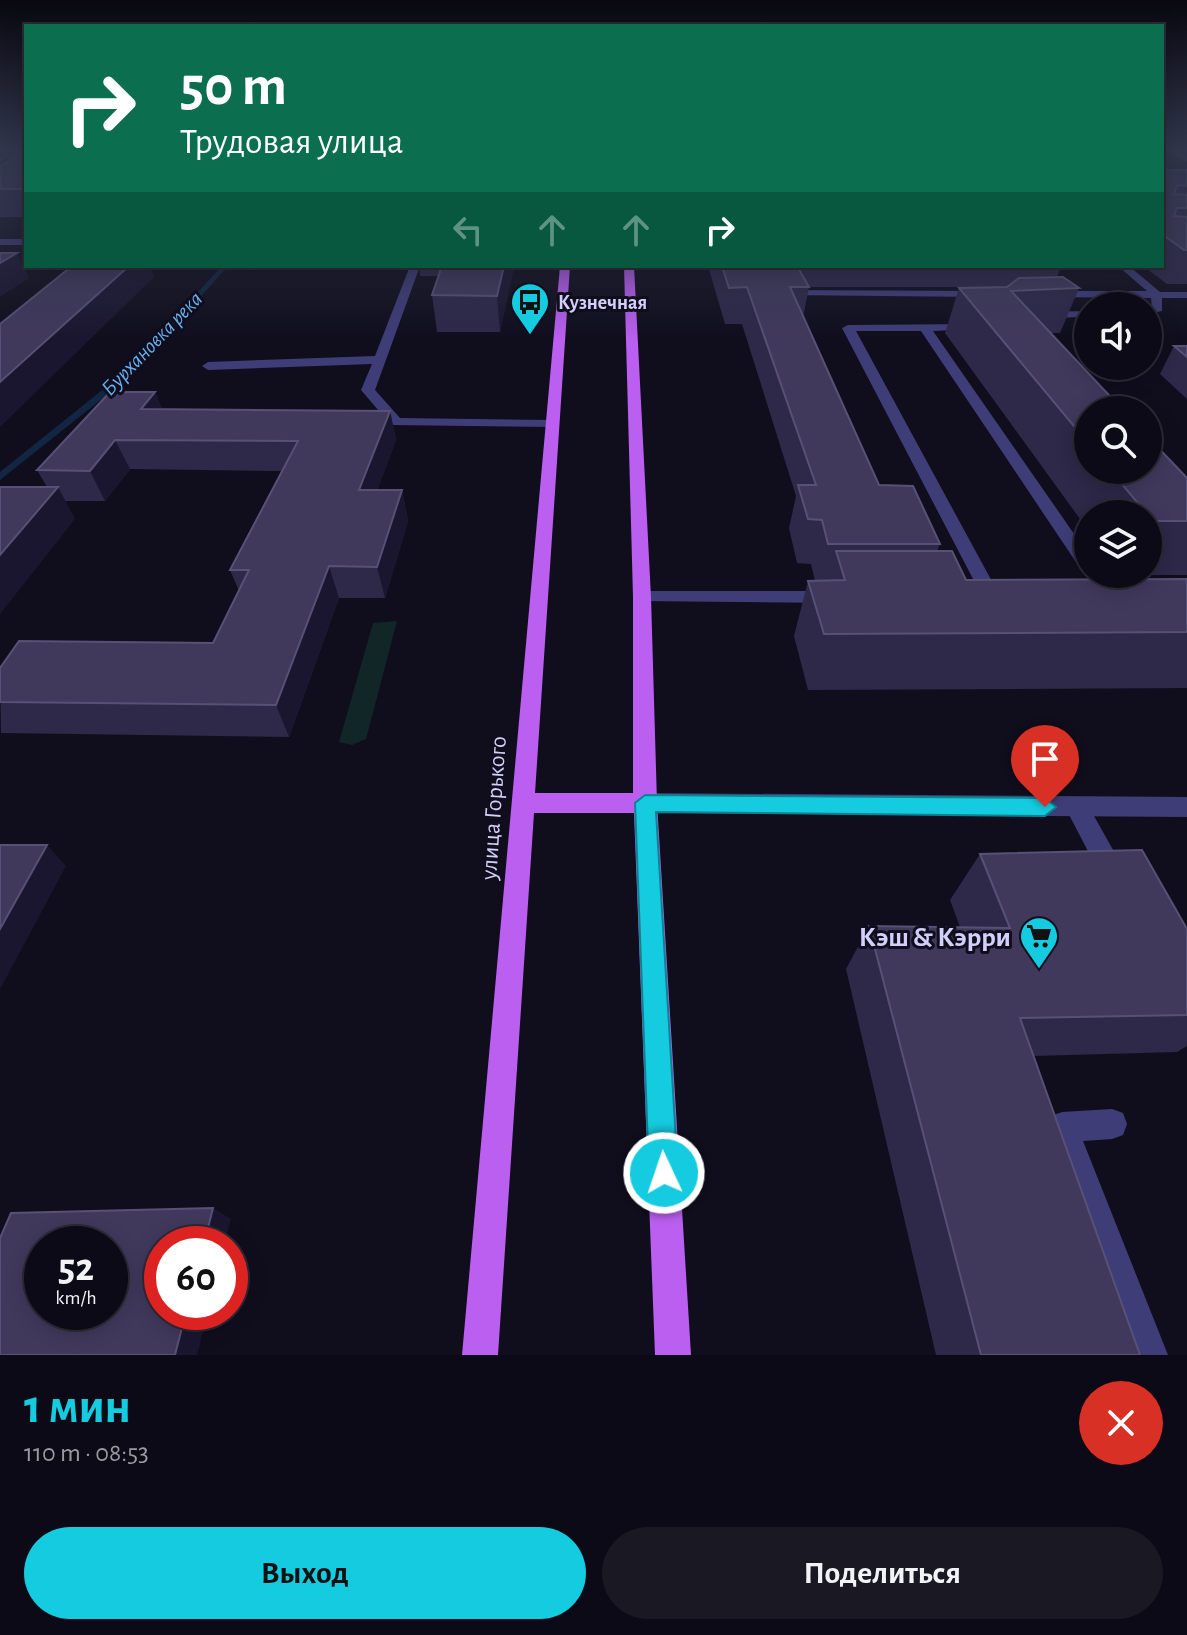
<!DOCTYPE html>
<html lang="ru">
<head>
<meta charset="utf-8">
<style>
  :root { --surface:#0c0a16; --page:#1a1823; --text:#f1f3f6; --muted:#9a9aa1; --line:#2c2b35; --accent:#15cbe0 }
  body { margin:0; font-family:"Alegreya Sans",sans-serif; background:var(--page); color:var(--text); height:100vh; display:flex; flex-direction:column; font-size:30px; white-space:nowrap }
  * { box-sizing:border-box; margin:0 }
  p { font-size:26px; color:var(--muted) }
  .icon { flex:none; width:44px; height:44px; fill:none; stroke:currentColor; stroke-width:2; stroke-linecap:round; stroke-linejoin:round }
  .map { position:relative; height:1355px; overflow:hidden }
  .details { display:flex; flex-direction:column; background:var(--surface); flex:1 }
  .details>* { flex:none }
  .banner { position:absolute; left:24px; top:24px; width:1140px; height:244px; border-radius:0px; box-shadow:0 4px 20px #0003,0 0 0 2px var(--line); background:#0b6e4f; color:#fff; overflow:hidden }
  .controls { position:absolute; left:1074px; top:292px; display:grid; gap:16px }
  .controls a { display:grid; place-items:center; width:88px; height:88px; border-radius:50%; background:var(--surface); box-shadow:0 4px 20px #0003,0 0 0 2px var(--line); font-size:40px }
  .speed { position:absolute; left:24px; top:1226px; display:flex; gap:16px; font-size:40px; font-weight:700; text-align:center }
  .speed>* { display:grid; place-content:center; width:104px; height:104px; border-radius:50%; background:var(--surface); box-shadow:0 4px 20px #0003,0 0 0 2px var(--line); line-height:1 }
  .speed small { font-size:20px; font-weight:400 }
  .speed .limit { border:12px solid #d22; background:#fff; color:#111 }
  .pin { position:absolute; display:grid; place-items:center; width:68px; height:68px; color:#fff; margin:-82px -34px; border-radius:50% 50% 50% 0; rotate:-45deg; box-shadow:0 0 8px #0007 }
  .pin .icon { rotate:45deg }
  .me { position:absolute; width:88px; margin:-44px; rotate:357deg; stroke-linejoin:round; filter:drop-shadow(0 0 6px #0008) }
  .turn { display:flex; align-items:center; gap:28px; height:168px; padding:0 24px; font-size:36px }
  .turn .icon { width:104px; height:104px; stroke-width:2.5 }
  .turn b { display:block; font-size:56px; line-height:68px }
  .lanes { display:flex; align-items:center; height:76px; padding:0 24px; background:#0003; justify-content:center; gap:40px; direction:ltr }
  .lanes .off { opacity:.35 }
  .round { display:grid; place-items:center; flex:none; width:84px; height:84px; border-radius:42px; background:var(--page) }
  .head { display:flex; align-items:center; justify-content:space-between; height:136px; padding:0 24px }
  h1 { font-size:48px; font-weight:700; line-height:60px; color:var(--accent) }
  .action { display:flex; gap:16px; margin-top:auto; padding:16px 24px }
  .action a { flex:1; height:92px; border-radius:48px; background:var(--accent); color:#111; font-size:32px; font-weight:700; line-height:92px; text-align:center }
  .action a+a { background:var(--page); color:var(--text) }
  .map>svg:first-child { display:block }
  .green { fill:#112626 }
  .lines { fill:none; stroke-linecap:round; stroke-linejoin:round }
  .stream { fill:#122542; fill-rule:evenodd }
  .service { fill:#3f3d78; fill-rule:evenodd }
  .tertiary { fill:#3f3d78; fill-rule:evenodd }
  .primary { fill:#ba5ff0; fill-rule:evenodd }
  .wall { fill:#2e2849 }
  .shaded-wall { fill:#1b1630 }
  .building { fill:#40395c; stroke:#575175; stroke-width:2; fill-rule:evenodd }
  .route { fill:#15cbe0; stroke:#0e8492; stroke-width:2 }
  .labels { text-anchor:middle; stroke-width:6; stroke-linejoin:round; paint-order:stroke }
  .far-poi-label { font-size:20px; font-weight:bold; fill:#d3cefa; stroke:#100e1d; text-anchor:start }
  .far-water-label { font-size:22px; font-style:italic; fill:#66b0f1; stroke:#100e1d }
  .street-label { font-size:24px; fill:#d3cefa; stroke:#100e1d }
  .near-poi-label { font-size:28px; font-weight:bold; fill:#d3cefa; stroke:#100e1d; text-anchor:end }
</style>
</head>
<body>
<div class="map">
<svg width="1187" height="1355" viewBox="0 0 1187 1355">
  <rect width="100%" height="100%" fill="#100e1d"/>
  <!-- green -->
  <path class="green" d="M397 621 366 739 352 745 339 742 373 623Z"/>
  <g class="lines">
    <!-- stream -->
    <path class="stream" d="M222 266H228L127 379 0 480V472L121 375Z"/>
    <!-- service -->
    <g class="service">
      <path d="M1166 150H1175L1187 157V162Z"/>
      <path d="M410 266H420L375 390 400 418 553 420 558 421V427L391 425 361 390 372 364 208 370 202 366 208 362 375 356Z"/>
      <path d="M1118 266H1129L1160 292H1187V298H1162V311L1148 314V308L1152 307 1151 298 1051 297 1046 294 1051 291H1147Z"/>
      <path d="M779 290 983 291 988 294 983 297 783 295 778 292Z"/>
      <path d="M1088 311V317L1040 318 1034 315 1040 312Z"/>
      <path d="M973 324 977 325V329L933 331 1088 554V572L1082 571 921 331H856L1001 598 992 604 983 598 842 328 848 325Z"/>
      <path d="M642 591H831L840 597 831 603 636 601 633 597 636 593Z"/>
      <path d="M1077 797 1085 800 1121 864 1124 872 1121 880 1112 883 1103 880 1065 807 1069 800Z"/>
      <path d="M1112 1109 1123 1113 1127 1124 1123 1135 1112 1139 1083 1141 1168 1355H1132L1047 1127 1051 1116 1062 1112Z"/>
    </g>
    <!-- tertiary -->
    <g class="tertiary">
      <path d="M12 150H21L0 162V157Z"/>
      <rect x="0" y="239" width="26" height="6"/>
      <path d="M645 793 1187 797V817L645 813 637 810 633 803 637 796Z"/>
    </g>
    <!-- primary -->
    <path class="primary" d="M560 266H570L535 793H633V597L624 266H634L651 597 657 803 691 1355H655L634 813H534L498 1355H462Z"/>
  </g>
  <!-- wall -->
  <g class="wall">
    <path d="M0 150H26V217H0V166L11 160H9L5 151 0 154Z"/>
    <path d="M1162 170H1187V284H1167L1143 266H1162Z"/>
    <path d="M419 266H514L500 332H437L432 295 439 276H420Z"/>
    <path d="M708 266H1061L1057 277 1079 288 1060 333H1051L1088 410V470H1148L1187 478V575H1120V574H1148V514H1088V530L945 333 959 288 1002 287H809L803 317 879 485 940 544 937 551 966 580 1187 579V688L808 690 794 636 808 581H815L811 564 797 563 789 528 796 496 742 324H725Z"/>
    <path d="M1174 346H1187V399L1160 374Z"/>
    <path d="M155 392 162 409 390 411 396 440 377 490H402L408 521 385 598H339L289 737 1 733 0 668 213 643 239 591 230 570 282 471 130 469 105 501H65L75 519 47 487 37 470Z"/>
    <path d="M980 854 1187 929V1046L1177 1052 1033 1056 1140 1355H936L846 969 869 926 960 927 950 900Z"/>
  </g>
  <!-- shaded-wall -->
  <g class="shaded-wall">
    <path d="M17 253 29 278 0 297V263Z"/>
    <path d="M129 266H150L154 277 0 427V382Z"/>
    <path d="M504 266H514L500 332 497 296Z"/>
    <path d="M155 392 167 420 141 409Z"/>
    <path d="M390 411 396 440 366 521 359 490Z"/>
    <path d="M115 440 130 469 105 501 90 471Z"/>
    <path d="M58 487 75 519 0 614V555Z"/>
    <path d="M402 490 408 521 385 598 377 567Z"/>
    <path d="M329 566 339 598 289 737 276 705Z"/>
    <path d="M47 845 66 866 0 989V929Z"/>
    <path d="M213 1208 231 1219 224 1244H204Z"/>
    <path d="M186 1312H208L197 1355H175Z"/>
  </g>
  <!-- building -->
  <g class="building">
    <path d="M26 152V189H0V166Z"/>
    <path d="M1162 170H1187V186L1177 185 1174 194 1187 195V208H1177L1174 216 1187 217V250H1184L1162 234Z"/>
    <path d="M0 253H17L0 263Z"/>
    <path d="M72 266H129L0 382V324Z"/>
    <path d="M442 266H504L497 296 432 295Z"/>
    <path d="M722 266H797L809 287H790L879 485 913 486 940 544H828L822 520 808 519 798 485H816L747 287 729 288Z"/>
    <path d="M1063 277 1079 288 1011 291 1123 410H1088V443L959 288 1007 287 1019 278Z"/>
    <path d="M1174 346H1187V357Z"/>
    <path d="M110 392H155L141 409 390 411 359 490H402L377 567 329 566 276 705 0 702V668L19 641 213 643 249 570H230L298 441 115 440 90 471 37 470Z"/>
    <path d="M1148 437 1187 478V521H1153L1110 470H1148Z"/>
    <path d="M1 487H58L0 555V488Z"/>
    <path d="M836 551H952L966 580 1187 579V632L824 634 808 581 845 580Z"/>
    <path d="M0 845H47L0 929Z"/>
    <path d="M1142 850 1187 929V1015L1020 1018 1140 1355H981L869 926 1010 928 980 854Z"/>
    <path d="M213 1208 204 1244H162V1312H186L175 1355H0V1238L11 1213ZM42 1244H110V1312H42Z"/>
  </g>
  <!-- sky -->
  <linearGradient id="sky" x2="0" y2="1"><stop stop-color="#090810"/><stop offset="0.44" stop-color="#31364c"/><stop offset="1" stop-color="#31364c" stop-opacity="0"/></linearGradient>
  <rect width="1187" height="340" fill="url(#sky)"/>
  <!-- route -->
  <path class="route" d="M645 795 1045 798 1056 807 1045 816 656 812 678 1173 674 1183 664 1188 654 1183 649 1173 635 803Z"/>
  <!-- icons -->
  <defs>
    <symbol id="bus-pin" viewBox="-11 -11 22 30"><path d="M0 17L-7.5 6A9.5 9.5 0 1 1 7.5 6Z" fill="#15cbe0" stroke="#100e1d"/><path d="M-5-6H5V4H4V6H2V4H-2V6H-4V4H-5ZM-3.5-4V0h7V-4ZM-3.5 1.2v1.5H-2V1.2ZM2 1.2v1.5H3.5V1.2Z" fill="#111"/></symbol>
    <symbol id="supermarket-pin" viewBox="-11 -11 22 30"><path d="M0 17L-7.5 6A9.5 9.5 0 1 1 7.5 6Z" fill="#15cbe0" stroke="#100e1d"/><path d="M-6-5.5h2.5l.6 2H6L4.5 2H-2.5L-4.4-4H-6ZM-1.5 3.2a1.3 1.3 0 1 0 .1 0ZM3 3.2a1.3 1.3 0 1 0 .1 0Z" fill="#111"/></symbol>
  </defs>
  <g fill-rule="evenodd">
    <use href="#bus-pin" x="508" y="280" width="44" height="60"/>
    <use href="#supermarket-pin" x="1017" y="914" width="44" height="60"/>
  </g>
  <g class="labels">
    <!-- far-poi labels -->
    <g class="far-poi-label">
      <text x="558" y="309">Кузнечная</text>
    </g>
    <!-- far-water labels -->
    <g class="far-water-label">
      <text transform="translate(151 343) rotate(-46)" y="8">Бурхановка река</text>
    </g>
    <!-- street labels -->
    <g class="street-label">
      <text transform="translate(493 808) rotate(-86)" y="8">улица Горького</text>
    </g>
    <!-- near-poi labels -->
    <g class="near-poi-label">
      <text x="1011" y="946">Кэш &amp; Кэрри</text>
    </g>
  </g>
</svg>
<div class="controls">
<a><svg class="icon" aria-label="sound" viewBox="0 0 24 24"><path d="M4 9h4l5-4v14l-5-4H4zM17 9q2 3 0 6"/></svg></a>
<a><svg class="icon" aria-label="search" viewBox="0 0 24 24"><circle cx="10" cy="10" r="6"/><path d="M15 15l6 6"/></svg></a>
<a><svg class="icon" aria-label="layers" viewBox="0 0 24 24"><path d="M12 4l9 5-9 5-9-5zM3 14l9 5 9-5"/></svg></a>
</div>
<div class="speed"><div>52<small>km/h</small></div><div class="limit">60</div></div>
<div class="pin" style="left:1045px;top:807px;background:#d93025"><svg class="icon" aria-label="arrive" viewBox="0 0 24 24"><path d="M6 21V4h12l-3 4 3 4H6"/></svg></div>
<svg class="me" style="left:664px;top:1173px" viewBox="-20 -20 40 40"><circle r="17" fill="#15cbe0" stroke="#fff" stroke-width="3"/><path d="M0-11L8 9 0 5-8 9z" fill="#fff"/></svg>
<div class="banner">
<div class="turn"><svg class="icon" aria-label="right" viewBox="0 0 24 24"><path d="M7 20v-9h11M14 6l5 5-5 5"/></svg><div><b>50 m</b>Трудовая улица</div></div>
<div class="lanes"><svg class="icon off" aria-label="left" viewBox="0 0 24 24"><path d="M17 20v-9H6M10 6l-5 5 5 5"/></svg><svg class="icon off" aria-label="ahead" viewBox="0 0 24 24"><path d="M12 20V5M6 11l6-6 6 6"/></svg><svg class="icon off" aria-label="ahead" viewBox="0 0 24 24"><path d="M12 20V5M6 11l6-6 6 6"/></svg><svg class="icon" aria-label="right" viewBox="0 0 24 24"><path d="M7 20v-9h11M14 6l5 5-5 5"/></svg></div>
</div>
</div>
<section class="details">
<div class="head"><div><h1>1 мин</h1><p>110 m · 08:53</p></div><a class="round" style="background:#d93025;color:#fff"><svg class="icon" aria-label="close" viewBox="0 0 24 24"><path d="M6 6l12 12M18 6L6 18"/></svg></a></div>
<div class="action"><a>Выход</a><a>Поделиться</a></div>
</section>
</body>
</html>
